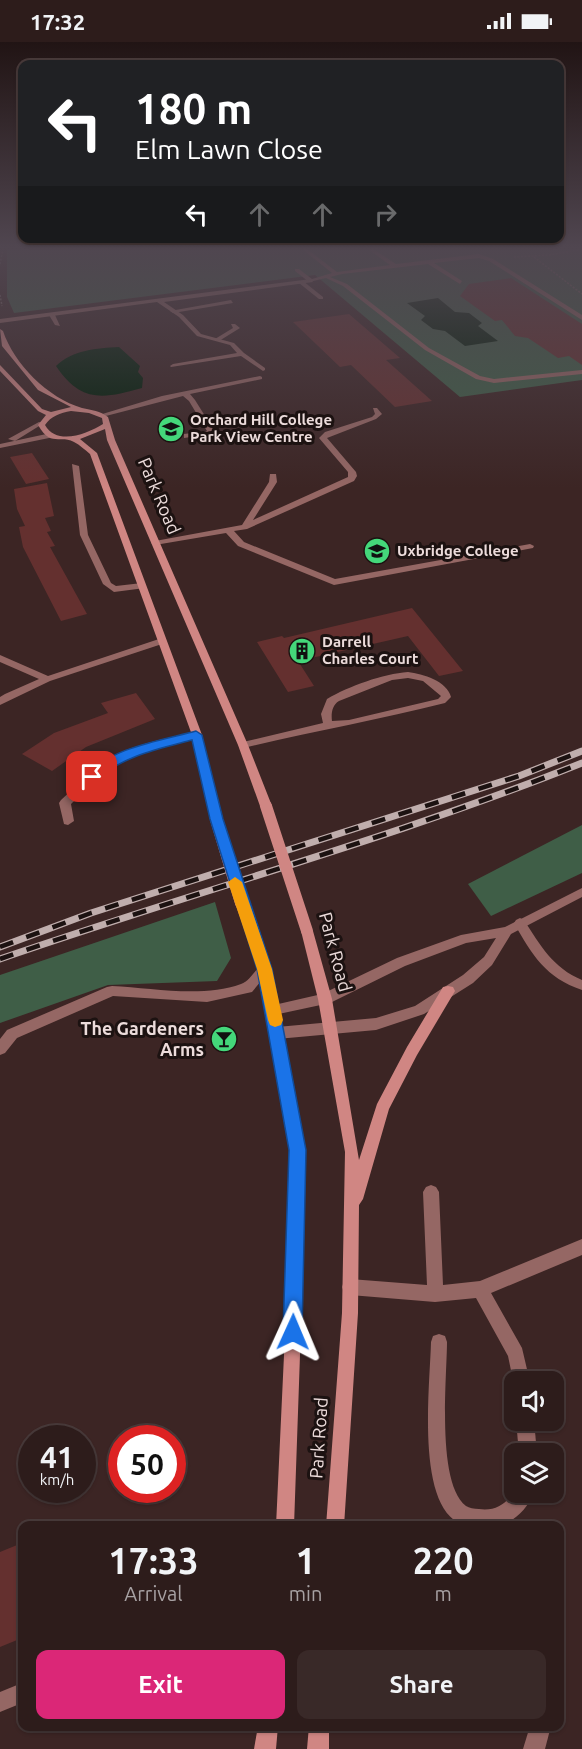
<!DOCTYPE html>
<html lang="en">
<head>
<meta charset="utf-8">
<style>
  :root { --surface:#2d1c1b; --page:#392928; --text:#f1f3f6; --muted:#a7a1a3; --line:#483a3a; --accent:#db2777 }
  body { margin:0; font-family:Ubuntu,sans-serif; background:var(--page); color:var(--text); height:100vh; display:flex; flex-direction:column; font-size:22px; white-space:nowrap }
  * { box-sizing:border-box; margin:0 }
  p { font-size:20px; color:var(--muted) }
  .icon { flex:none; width:33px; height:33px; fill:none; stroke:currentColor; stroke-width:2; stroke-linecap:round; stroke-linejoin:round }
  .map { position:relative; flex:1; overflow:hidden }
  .panel { position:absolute; left:18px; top:1479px; width:546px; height:210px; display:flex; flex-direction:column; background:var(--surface); border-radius:12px; box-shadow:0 2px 4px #0004,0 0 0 2px var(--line) }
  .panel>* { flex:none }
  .guide { position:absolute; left:18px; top:18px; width:546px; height:183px; border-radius:12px; box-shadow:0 2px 4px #0004,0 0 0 2px var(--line); background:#202124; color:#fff; overflow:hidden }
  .controls { position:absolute; left:504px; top:1329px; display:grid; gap:12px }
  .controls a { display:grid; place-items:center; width:60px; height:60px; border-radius:12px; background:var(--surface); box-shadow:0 2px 4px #0004,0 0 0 2px var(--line); font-size:30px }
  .speed { position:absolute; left:18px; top:1383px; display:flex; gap:12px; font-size:30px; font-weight:700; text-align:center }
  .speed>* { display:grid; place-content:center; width:78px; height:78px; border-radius:50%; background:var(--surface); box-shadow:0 2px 4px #0004,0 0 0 2px var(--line); line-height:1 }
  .speed small { font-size:15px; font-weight:400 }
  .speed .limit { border:9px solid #d22; background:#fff; color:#111 }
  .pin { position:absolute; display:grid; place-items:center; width:51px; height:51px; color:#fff; margin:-26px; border-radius:12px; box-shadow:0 3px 9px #0006 }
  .me { position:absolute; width:66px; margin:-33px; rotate:1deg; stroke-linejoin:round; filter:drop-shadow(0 0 4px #0008) }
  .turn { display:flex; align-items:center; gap:21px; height:126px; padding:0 18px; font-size:27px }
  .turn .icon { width:78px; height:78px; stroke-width:2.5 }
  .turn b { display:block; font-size:42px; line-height:51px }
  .lanes { display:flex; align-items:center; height:57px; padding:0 18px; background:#0003; justify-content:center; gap:30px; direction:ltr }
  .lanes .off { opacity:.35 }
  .eta { display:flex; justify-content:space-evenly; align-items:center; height:102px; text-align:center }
  .eta b { font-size:36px; font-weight:700; line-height:42px }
  .button { display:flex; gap:12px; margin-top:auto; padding:12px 18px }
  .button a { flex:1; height:69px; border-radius:12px; background:var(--accent); color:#fff; font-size:24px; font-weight:700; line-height:69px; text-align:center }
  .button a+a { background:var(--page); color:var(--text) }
  .status { display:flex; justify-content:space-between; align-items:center; height:42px; padding:0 30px; background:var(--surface); direction:ltr }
  .status svg { height:16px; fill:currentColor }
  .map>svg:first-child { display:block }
  .green { fill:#3f5e47 }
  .water { fill:#001e08 }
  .building { fill:#64302f }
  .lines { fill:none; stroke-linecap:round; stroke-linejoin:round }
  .path { stroke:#7d6867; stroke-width:1.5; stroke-dasharray:2 1.5; stroke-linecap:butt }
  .service { fill:#956764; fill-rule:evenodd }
  .minor { fill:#956764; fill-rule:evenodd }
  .tertiary { fill:#956764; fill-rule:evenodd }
  .secondary { fill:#d08683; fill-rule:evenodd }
  .rail-casing { stroke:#c0aead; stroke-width:7 }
  .rail { stroke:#1c1211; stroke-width:4.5; stroke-dasharray:14; stroke-linecap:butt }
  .secondary-bridge { stroke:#d08683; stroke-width:12 }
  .route { fill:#1a73e8; stroke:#114b97; stroke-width:1.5 }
  .slow { fill:#f59e0b }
  .labels { text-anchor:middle; stroke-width:6; stroke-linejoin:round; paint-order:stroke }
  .far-poi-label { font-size:15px; font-weight:bold; fill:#ecdcdb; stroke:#1c1211; text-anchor:start }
  .street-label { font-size:18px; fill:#ecdcdb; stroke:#1c1211 }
  .poi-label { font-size:18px; font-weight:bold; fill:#ecdcdb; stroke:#1c1211; text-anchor:end }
</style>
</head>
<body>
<div class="status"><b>17:32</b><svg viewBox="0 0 49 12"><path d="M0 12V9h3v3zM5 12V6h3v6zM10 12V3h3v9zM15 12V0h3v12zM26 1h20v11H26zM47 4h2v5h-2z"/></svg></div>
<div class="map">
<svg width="582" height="1707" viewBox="0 0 582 1707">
  <rect width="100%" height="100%" fill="#3c2524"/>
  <!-- green -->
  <g class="green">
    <path d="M7 207H582V338L460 355 315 233 14 271 7 255Z"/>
    <path d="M582 783V831L491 874 468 842Z"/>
    <path d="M215 860 231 916 217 939 108 943 0 981V933Z"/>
  </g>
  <!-- water -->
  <g class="water">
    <path d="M438 256 455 270 469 271 482 281 478 284 498 299 465 304 445 289 433 287 421 278 425 274 407 261Z"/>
    <path d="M119 305 140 324 138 330 143 336 142 346C103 357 81 361 56 324 72 308 97 306 119 305Z"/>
  </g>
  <!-- building -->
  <g class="building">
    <path d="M511 236 582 282V323L569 314 558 316 528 296 515 294 502 278 495 279 460 254 469 242Z"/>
    <path d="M349 272 400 316 386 318 432 359 395 365 351 323 340 325 293 280Z"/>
    <path d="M32 411 49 437 26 442 10 415Z"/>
    <path d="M47 441 54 474 45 476 51 489 47 490 55 504 50 505 87 572 61 579 23 505 19 485 25 484 17 467 14 447Z"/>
    <path d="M412 566 463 629 439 634 408 594 298 619 314 644 288 650 257 600 282 594 284 596Z"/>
    <path d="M136 651 155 677 86 705 52 729 22 712 54 691 108 671 101 661Z"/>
    <path d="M22 1501V1596L0 1605V1510Z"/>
  </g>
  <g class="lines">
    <!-- path -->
    <g class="path">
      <path d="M514 215 549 213 582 207"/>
      <path d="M534 215 582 252"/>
      <path d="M0 222 3 207"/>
      <path d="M0 253 2 264"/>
    </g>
    <!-- service -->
    <g class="service">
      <path d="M302 207H307L337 230 390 223 368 207H373L396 222 479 212 493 217 582 273V278L489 219 479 216 434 221 462 239 460 242 428 222 342 232 330 235 347 242 429 306 480 334 494 337 582 328V332L494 341 476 337 425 308 343 244 326 236 309 240 295 229V227H299L312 237 332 231Z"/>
      <path d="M299 239H303L323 255V257H319L299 241Z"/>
      <path d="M231 258 233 261 173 271 170 269Z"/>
      <path d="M52 271 55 273 60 284 55 283 49 273Z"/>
      <path d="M231 282H235L240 286 219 299H215V297L233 286Z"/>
      <path d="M260 334 262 335V337L190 352 195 358 215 390 211 392 184 396V392L207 389 189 359 183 354 102 375 99 373 162 354Z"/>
      <path d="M373 366H377L382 372 376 377 327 396 356 430 357 434 354 439 247 487 234 489 244 500 335 537 530 502 534 504 533 506 334 543 238 504 226 491 155 503 151 501 155 499 242 483 269 440 270 432H276L277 440 253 478 348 435V430L319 396 325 390 372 375 375 372Z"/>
      <path d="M162 596 165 597V601L50 639 0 663V655L5 652 39 637 0 620V613L48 634Z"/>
      <path d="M408 630C423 632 447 639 451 655L445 661C378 678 310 690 243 706L238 703 243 700 323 681 321 672 327 657C349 644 383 632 408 630ZM408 636 423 639 441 654 438 657 349 678 332 679C331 672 332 663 339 659L392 638Z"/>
      <path d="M520 876 524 878C540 903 553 926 582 938V948C546 936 532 913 514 881L516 878Z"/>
      <path d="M431 1143 436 1145 439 1150 443 1243 480 1239 582 1197V1213L491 1251 522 1306 530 1340H514V1343L508 1314 476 1256 435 1260 350 1253 344 1251 342 1245 344 1239 350 1237 427 1243 423 1150 426 1145Z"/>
      <path d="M439 1292 445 1294 447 1300C447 1336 436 1441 466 1464 469 1466 474 1467 479 1467 495 1469 505 1463 514 1450H534C526 1470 511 1484 489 1484 477 1484 464 1485 454 1478 417 1450 430 1342 431 1300L433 1294Z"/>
      <path d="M516 1378H534L537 1412H519Z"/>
      <path d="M530 1684H551L545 1707H523Z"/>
    </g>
    <!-- minor -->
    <g class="minor">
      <path d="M311 237 313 240 164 260 183 273 201 292 234 301 244 311 265 326V328L263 329 241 314 171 325 170 324 173 322 237 311 230 303 197 294 179 275 157 260 0 281V277Z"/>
      <path d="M72 422 79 424 88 493 111 541 116 544 142 541 146 544 145 546 114 550 103 542 80 493Z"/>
      <path d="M197 690 202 693 201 695 148 709 110 724 71 762 74 779 68 783 64 782 59 761 61 758 102 720 141 704Z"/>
      <path d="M265 922 270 923 271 927 252 950 207 960 113 954 17 996 5 1011 0 1013V997L7 988 107 945 112 944C152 946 203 956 241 942 251 939 255 925 265 922Z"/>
      <path d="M22 1641V1661L0 1670V1650Z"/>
    </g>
    <!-- tertiary -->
    <g class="tertiary">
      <path d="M39 380 44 381 15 399 8 397Z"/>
      <path d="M51 391 55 393 54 395 0 406V402Z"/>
      <path d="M582 846V855L511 892 492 923 473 941 424 972 376 988 277 997 272 995 270 991 272 987 277 985 376 976 415 964 463 933 484 915 496 896 466 901 405 924 330 961 274 973 269 972 267 968 269 964 274 963 322 952 397 916 461 893 505 885Z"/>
    </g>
    <!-- secondary -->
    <g class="secondary">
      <path d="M0 287 3 289C14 322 48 356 82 366 92 368 100 369 108 375L115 398 248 703 272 764 270 767H262L260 764 238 703 107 398 105 387 80 397 97 411 202 693 222 777 216 781 210 777 192 693 90 412C85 408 80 403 74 400 60 392 51 406 38 383L46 373 38 369 0 329V323L42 367 51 370 71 365 38 348 2 304ZM71 369 89 371 102 376 103 382C87 392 57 404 45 383 51 374 60 371 71 369Z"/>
      <path d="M241 856 247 861 271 927 304 1108 300 1313 294 1484H276L284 1313 290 1108 259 927 235 861Z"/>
      <path d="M307 884 311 886 313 889 332 957 359 1118 377 1062 407 1005 443 945 448 944 453 945 455 949 417 1013 389 1067 363 1157 359 1163 358 1271 344 1484H326L342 1271 345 1110 318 957 301 889 303 886Z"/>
      <path d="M258 1684H278L276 1707H254Z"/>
      <path d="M309 1684H329V1707H307Z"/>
    </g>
    <defs>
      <g id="rail">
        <path d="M0 905 91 871 519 734 582 709"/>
        <path d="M0 917C193 850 392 797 582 721"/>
      </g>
    </defs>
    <!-- rail casing -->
    <use href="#rail" class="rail-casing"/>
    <!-- rail -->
    <use href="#rail" class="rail"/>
    <!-- secondary-bridge -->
    <g class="secondary-bridge">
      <path d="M266 764 307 889"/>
      <path d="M216 777 241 861"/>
    </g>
  </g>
  <!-- sky -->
  <linearGradient id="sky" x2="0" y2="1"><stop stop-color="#211414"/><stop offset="0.46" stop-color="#504650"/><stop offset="1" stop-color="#504650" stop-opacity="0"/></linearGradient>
  <rect width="582" height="446" fill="url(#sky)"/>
  <!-- route -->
  <path class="route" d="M196 689 202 693 223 777 272 927 306 1108 302 1290 300 1297 293 1300 286 1297 283 1290 289 1108 257 927 210 777 192 698C158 707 122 714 97 738H88L86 735C107 706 163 698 196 689Z"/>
  <!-- slow -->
  <path class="slow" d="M235 835 242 840 272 927 283 978 281 983 275 985 270 983 268 978 257 927 228 840Z"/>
  <!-- icons -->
  <defs>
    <symbol id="university-disc" viewBox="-11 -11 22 22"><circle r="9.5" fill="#44d77a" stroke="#1c1211"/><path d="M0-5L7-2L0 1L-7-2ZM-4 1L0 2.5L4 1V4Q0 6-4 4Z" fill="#111"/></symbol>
    <symbol id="building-disc" viewBox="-11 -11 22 22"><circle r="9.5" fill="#44d77a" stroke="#1c1211"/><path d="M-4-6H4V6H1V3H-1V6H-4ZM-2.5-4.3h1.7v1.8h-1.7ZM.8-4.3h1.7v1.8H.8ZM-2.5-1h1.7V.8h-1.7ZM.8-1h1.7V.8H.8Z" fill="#111"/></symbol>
    <symbol id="bar-disc" viewBox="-11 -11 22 22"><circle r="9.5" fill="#44d77a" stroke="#1c1211"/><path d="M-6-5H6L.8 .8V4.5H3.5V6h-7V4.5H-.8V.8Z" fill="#111"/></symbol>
  </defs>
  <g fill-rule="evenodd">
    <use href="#university-disc" x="156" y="372" width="30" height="30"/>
    <use href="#university-disc" x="362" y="494" width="30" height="30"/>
    <use href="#building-disc" x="287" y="594" width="30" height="30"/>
    <use href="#bar-disc" x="209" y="982" width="30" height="30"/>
  </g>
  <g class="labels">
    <!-- far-poi labels -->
    <g class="far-poi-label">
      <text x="190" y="383">Orchard Hill College<tspan x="190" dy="17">Park View Centre</tspan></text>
      <text x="397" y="514">Uxbridge College</text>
      <text x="322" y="605">Darrell<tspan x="322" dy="17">Charles Court</tspan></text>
    </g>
    <!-- street labels -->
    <g class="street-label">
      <text transform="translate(159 454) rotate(67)" y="6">Park Road</text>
      <text transform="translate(335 910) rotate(75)" y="6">Park Road</text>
      <text transform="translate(319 1396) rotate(-86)" y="6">Park Road</text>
    </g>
    <!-- poi labels -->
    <g class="poi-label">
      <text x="204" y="993">The Gardeners<tspan x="204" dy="21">Arms</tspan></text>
    </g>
  </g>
</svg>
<div class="controls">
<a><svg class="icon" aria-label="sound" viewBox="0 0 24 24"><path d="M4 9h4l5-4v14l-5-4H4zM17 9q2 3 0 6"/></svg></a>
<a><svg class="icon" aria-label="layers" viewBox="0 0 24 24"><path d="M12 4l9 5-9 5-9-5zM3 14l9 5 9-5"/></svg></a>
</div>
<div class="speed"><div>41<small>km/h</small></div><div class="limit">50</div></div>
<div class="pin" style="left:92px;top:735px;background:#d93025"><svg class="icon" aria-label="arrive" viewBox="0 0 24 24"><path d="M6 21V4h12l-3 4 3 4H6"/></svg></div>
<svg class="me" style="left:293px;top:1290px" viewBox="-20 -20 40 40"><path d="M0-17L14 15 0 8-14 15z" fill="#1a73e8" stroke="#fff" stroke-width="4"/></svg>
<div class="guide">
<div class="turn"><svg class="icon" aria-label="left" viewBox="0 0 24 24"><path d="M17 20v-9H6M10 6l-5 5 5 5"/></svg><div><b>180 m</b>Elm Lawn Close</div></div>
<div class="lanes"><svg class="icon" aria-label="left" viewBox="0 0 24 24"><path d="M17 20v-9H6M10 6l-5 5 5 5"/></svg><svg class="icon off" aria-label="ahead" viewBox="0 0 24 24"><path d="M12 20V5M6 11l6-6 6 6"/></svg><svg class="icon off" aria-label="ahead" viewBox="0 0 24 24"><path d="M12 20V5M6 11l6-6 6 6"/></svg><svg class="icon off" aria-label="right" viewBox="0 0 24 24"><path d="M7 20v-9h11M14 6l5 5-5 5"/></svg></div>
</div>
<section class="panel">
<div class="eta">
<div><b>17:33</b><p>Arrival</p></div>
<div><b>1</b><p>min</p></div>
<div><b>220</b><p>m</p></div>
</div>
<div class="button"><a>Exit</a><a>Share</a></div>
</section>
</div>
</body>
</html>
